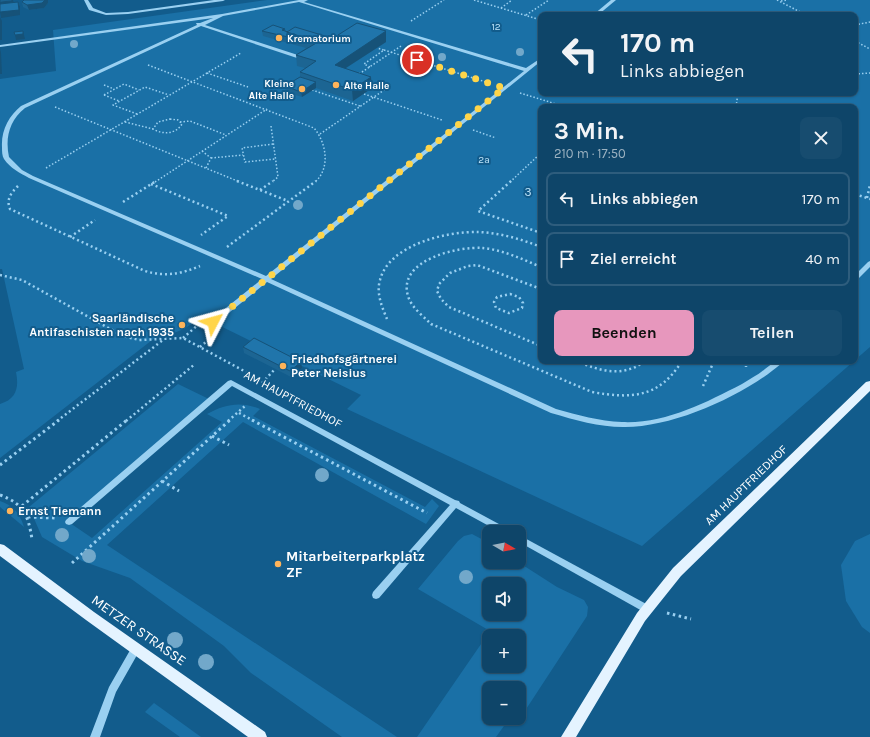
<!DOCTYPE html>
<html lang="de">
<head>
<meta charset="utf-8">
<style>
  :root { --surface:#0e4569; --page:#174c6f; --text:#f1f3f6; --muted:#9bb1c0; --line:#2e5d7d; --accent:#e797bd }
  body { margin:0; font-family:Karla,sans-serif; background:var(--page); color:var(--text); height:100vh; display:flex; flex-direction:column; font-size:15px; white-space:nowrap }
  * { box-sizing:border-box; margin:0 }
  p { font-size:13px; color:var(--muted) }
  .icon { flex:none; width:22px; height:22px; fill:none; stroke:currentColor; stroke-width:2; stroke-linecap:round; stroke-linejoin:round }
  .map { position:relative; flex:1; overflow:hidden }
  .side { position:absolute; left:538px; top:104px; width:320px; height:260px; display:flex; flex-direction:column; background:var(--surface); border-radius:8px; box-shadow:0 1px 3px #0004,0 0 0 1px var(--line) }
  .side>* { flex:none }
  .guide { position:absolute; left:538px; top:12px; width:320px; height:84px; border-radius:8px; box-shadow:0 1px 3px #0004,0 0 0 1px var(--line); background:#0e4569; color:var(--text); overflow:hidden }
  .needle { width:26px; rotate:100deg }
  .fabs { position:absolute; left:482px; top:525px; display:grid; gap:8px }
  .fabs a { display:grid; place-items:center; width:44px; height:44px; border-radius:8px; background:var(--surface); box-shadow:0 1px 3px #0004,0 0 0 1px var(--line); font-size:20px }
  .pin { position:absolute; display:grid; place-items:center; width:34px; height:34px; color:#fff; margin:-17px; border:2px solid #fff; border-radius:50%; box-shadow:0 1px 4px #0007 }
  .me { position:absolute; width:44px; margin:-22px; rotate:51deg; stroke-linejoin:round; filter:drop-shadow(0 0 3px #0008) }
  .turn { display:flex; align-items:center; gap:14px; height:84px; padding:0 16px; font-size:18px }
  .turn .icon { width:52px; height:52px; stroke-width:2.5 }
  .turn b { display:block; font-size:28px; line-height:34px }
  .round { display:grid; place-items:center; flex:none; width:42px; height:42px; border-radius:8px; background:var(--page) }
  .summary { display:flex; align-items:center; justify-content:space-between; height:68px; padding:0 16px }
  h1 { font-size:24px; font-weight:700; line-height:30px }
  .primary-button { display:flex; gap:8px; margin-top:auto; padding:8px 16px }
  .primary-button a { flex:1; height:46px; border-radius:8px; background:var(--accent); color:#111; font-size:16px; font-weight:700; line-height:46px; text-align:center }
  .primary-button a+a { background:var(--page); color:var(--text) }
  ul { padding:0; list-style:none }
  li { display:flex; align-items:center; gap:12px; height:54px; margin:0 8px 6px; padding:0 8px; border:2px solid var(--line); border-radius:8px }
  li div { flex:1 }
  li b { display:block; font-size:15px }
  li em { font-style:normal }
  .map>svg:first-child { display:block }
  .green { fill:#1a70a6; fill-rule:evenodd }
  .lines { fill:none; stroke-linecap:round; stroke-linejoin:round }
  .path-far2 { stroke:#9ad0f1; stroke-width:1.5; stroke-dasharray:1.5 2; stroke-linecap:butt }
  .path-far1 { stroke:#9ad0f1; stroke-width:2.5; stroke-dasharray:2 3; stroke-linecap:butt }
  .path { stroke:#9ad0f1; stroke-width:3; stroke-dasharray:2.5 3.5; stroke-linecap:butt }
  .minor { fill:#9ad0f1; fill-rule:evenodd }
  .major { fill:#e4f3ff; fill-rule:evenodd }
  .tree { fill:#72a8ca }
  .wall { fill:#1c6593 }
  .shaded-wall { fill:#165278 }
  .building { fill:#2075ab; stroke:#165278 }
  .route { stroke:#ffd54a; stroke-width:7; stroke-dasharray:0 12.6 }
  .poi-dot { fill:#ffb45a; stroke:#125c8c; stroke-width:1.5 }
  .labels { text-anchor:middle; stroke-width:4; stroke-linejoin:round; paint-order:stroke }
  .far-park-label { font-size:10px; fill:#c0e6fc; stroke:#125c8c }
  .far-poi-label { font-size:10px; font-weight:bold; fill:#fff; stroke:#125c8c; text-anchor:start }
  .park-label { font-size:12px; fill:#c0e6fc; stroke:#125c8c }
  .poi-label { font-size:12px; font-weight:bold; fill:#fff; stroke:#125c8c; text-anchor:start }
  .street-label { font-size:12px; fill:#fff; stroke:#125c8c }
  .near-poi-label { font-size:14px; font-weight:bold; fill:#fff; stroke:#125c8c; text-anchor:start }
  .near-street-label { font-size:14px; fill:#fff; stroke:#125c8c }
</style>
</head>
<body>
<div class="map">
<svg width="870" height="737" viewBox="0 0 870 737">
  <rect width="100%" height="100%" fill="#125c8c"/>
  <!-- green -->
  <g class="green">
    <path d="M267 0H870V347L855 360V107H541V361H854L642 546 347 409 361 395 202 317C187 328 174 335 156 337L0 458V404C17 399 19 387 16 372L24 369 2 269H0V79L56 71 53 30ZM541 15H855V93H541Z"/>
    <path d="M178 384 211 400 70 523 92 538 222 422 207 414C225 404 241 401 260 409L253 416 425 507 432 499 439 506 426 524 243 422 107 545 397 737H342L251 673 224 646 130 578 82 561 42 537 29 507Z"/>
    <path d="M0 501C13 505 20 514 24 527L0 507Z"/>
    <path d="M472 534 489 543V562H518L557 587 584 600 588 607 587 616 517 723 509 719 496 737H417L490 631 418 589 458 541 464 536ZM489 584H519V614H489ZM489 636H519V666H489ZM489 688H519V718H489Z"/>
    <path d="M870 534V633L862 627 846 601 841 565 855 541Z"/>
    <path d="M154 703 201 737H180L145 712Z"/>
  </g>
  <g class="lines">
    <!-- path-far2 -->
    <g class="path-far2">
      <path d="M474 0 541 20"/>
      <path d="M777 0 806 15"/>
      <path d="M781 1 788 0"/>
      <path d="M501 8 512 0"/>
      <path d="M526 15 549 0"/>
      <path d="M411 21 444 0"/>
      <path d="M855 25 870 22"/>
      <path d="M855 41 870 49"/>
      <path d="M384 50 489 83"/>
      <path d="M148 65 314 128C326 142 331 168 315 182"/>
      <path d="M370 67 364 64 384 50 377 48"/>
      <path d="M207 73 248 87"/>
      <path d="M359 74 401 46"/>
      <path d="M855 74 870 73"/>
      <path d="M104 85 114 89"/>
      <path d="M312 90 360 106"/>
      <path d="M520 93 566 107"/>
      <path d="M364 94 442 120"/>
      <path d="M104 95 124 84 139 90"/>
      <path d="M104 95 119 101"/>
      <path d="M55 107 240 182"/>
      <path d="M736 107 738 93"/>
      <path d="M137 114 113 105 145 87 169 95"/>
      <path d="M170 119 178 120 182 124C176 134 163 135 153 129L158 122Z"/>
      <path d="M125 122 153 129"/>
      <path d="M180 122 190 121 226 135"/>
      <path d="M271 126 278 177 272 182"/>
      <path d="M473 130 496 138"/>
      <path d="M320 134 387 88 370 82"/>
      <path d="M273 144 242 148 245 162 275 159"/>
      <path d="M202 151 211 158 206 168"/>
      <path d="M211 158 243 155"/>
      <path d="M46 168 241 53"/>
      <path d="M155 182 267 109"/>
      <path d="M510 182 541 153"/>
    </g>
    <!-- path-far1 -->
    <g class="path-far1">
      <path d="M237 181 288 201"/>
      <path d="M511 181 478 211 541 233"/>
      <path d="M151 184 228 216 201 235"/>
      <path d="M18 186C11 193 6 199 10 209L145 271C165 277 181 274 200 266"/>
      <path d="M260 190 273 181"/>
      <path d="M855 194 870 199"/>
      <path d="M867 198 870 185"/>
      <path d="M123 202 156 181"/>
      <path d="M70 237 95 220"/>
      <path d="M227 247 316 181"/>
      <path d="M541 267C522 259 503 250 483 248 458 246 397 260 408 296 411 307 423 316 431 324L592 392C632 399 659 398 682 361"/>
      <path d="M0 275 22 280 123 336 139 340 183 338 246 372"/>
      <path d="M541 289 477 265 468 266 450 273 439 284 437 291 441 299 449 307 541 346"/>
      <path d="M510 294 519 297 523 303 522 308 509 313 496 308 494 302 497 297Z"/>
      <path d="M387 319C382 307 376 293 380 280 389 245 446 231 479 232 500 233 521 239 541 247"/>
      <path d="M183 338 199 324"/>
      <path d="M200 347 212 337"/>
      <path d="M576 361C600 371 623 378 645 361"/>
      <path d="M746 361V367"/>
      <path d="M262 383 275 369"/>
      <path d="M703 386 714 361"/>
      <path d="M239 413 254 421"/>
      <path d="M57 421 163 340"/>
      <path d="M126 421 195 364"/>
      <path d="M228 421 245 406"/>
    </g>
    <!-- path -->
    <g class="path">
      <path d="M252 420 427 513"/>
      <path d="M212 436 229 445"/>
      <path d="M0 465 59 420"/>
      <path d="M162 481 179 491"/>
      <path d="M0 495C24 504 28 515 32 539"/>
      <path d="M22 506 127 420"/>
      <path d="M28 517 56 518"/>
      <path d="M72 563 230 420"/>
      <path d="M667 613 691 619"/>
    </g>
    <!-- minor -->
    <g class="minor">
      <path d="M84 0H88L93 8 106 13 128 12 214 0H225L223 1 128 14 106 15 89 10Z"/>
      <path d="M299 0H308L304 2 526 68 541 58V61L271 279 556 409C578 415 599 421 622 422 665 424 705 403 742 384 750 379 758 375 765 369 768 367 771 364 775 362 777 360 781 361 783 361L782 363C745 395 673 428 623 427 599 427 575 420 551 413L267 282 215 324H211L210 322 211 320 262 279 29 178C20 173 10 168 4 159 2 156 2 151 2 147 1 130 9 116 21 106L197 25 196 23H200L213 18 0 47V45L222 14ZM299 2 524 71 266 276 33 176 22 170 9 157C5 138 9 121 25 108L201 26 303 60H307V58L205 25 223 16Z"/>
      <path d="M611 0H616L598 15H593Z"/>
      <path d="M870 261V267L857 280 855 281V275L868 262Z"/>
      <path d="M231 380 455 500 459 501 460 503 510 530 511 532H500L456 508 379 598 376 599 373 598 372 595 373 592 450 505 232 386 72 524 69 525 66 524 65 522 66 520 228 381Z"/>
      <path d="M519 535 650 606 651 609 650 612 647 613 644 612 519 542Z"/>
      <path d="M136 644 139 645 141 648 116 692 100 737H90L109 687 133 645Z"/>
    </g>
    <!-- major -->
    <g class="major">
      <path d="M870 381V391L681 576 645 621 576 737H561L637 613 673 568 866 382Z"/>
      <path d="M0 544 4 545 94 612 265 732 267 737H248L86 620 0 556Z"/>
    </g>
  </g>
  <!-- trees -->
  <g class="tree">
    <circle cx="74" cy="44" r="4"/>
    <circle cx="520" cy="52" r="4"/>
    <circle cx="442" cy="57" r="4"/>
    <circle cx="298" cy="205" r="5"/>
    <circle cx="322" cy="475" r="7"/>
    <circle cx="62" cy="535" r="7"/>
    <circle cx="89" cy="556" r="7"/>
    <circle cx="466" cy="577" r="7"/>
    <circle cx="175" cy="640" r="8"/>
    <circle cx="206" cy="662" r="8"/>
  </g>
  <!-- wall -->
  <g class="wall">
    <path d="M22 2 48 3 44 8 29 10 23 7Z"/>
    <path d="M285 29 286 31 338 40V35L386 31V42L346 68 372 88 353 101 316 88 302 97 286 92 285 86 300 77V72L305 68 297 66 296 55 306 48 288 43 263 36 262 31Z"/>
    <path d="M243 347 302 368 291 377 244 353Z"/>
  </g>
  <!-- shaded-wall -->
  <g class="shaded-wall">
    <path d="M13 0 14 3 0 4V2Z"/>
    <path d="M45 0H48V3L44 8 29 10 27 5Z"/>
    <path d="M18 2 20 7V15L1 18 0 12Z"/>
    <path d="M0 17 2 21V40H0Z"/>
    <path d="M23 31 25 39 16 40 15 35Z"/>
    <path d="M386 31V42L335 75V65Z"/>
    <path d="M0 48 1 53 2 74H0Z"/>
    <path d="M371 77 372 88 353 101 352 90Z"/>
    <path d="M316 82V88L302 97 301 92Z"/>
    <path d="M301 362 302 368 291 377 290 371Z"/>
  </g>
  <!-- building -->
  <g class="building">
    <path d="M0 0H12V1L0 2Z"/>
    <path d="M24 0H45L42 3 27 5 22 2Z"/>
    <path d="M18 2 19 10 0 12V4Z"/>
    <path d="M357 23 386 31 335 65 371 77 352 90 300 72 316 61 296 55 318 42 287 32 295 27 345 42 351 39 338 35Z"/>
    <path d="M273 25 285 29 282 30 288 32H287L288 37 262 31Z"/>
    <path d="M23 31V34L15 35 14 32Z"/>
    <path d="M300 77 316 82 301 92 285 86Z"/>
    <path d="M254 338 301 362 290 371 243 347Z"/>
  </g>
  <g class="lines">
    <!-- route -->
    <path class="route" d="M213 322 504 88 417 60"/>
  </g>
  <!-- markers -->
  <g class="poi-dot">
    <circle cx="279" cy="38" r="4"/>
    <circle cx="336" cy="85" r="4"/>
    <circle cx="302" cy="89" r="4"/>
    <circle cx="182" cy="325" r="4"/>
    <circle cx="283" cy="366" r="4"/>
    <circle cx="10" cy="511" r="4"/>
    <circle cx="278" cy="564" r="4"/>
  </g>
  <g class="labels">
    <!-- far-park labels -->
    <g class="far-park-label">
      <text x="496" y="30">12</text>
      <text x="484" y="163">2a</text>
    </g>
    <!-- far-poi labels -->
    <g class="far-poi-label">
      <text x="287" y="42">Krematorium</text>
      <text x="294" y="87" text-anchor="end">Kleine<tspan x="294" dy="12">Alte Halle</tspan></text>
      <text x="344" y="89">Alte Halle</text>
    </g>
    <!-- park labels -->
    <g class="park-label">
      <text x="528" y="196">3</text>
    </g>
    <!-- poi labels -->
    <g class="poi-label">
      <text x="174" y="322" text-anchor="end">Saarländische<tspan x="174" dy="14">Antifaschisten nach 1935</tspan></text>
      <text x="291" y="363">Friedhofsgärtnerei<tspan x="291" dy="14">Peter Neisius</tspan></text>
      <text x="18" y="515">Ernst Tiemann</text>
    </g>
    <!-- street labels -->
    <g class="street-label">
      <text transform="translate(293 399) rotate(28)" y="4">AM HAUPTFRIEDHOF</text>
      <text transform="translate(746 485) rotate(-44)" y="4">AM HAUPTFRIEDHOF</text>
    </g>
    <!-- near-poi labels -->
    <g class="near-poi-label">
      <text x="286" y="561">Mitarbeiterparkplatz<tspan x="286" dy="16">ZF</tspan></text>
    </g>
    <!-- near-street labels -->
    <g class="near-street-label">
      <text transform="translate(139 630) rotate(35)" y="5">METZER STRASSE</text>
    </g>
  </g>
</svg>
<div class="fabs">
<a><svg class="needle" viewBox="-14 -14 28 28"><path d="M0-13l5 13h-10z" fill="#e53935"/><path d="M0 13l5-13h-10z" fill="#9bb1c0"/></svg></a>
<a><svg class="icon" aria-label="sound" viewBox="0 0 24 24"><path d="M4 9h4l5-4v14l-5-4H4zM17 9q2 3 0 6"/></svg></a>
<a>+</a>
<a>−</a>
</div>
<div class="pin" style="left:417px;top:60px;background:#d93025"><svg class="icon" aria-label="arrive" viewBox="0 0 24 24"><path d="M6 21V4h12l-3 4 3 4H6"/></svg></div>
<svg class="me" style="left:213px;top:322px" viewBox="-20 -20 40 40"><path d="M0-17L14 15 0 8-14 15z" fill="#ffd54a" stroke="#fff" stroke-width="4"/></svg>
<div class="guide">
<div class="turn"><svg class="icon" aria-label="left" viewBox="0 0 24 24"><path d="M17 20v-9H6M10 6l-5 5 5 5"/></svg><div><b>170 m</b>Links abbiegen</div></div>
</div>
<section class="side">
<div class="summary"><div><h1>3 Min.</h1><p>210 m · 17:50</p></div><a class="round"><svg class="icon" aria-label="close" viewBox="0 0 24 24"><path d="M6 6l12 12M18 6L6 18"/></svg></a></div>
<ul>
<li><svg class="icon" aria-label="left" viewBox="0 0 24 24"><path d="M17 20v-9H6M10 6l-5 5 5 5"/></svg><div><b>Links abbiegen</b></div><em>170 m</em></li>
<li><svg class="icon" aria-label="arrive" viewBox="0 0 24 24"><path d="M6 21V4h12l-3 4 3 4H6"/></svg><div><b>Ziel erreicht</b></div><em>40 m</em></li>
</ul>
<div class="primary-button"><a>Beenden</a><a>Teilen</a></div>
</section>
</div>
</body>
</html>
